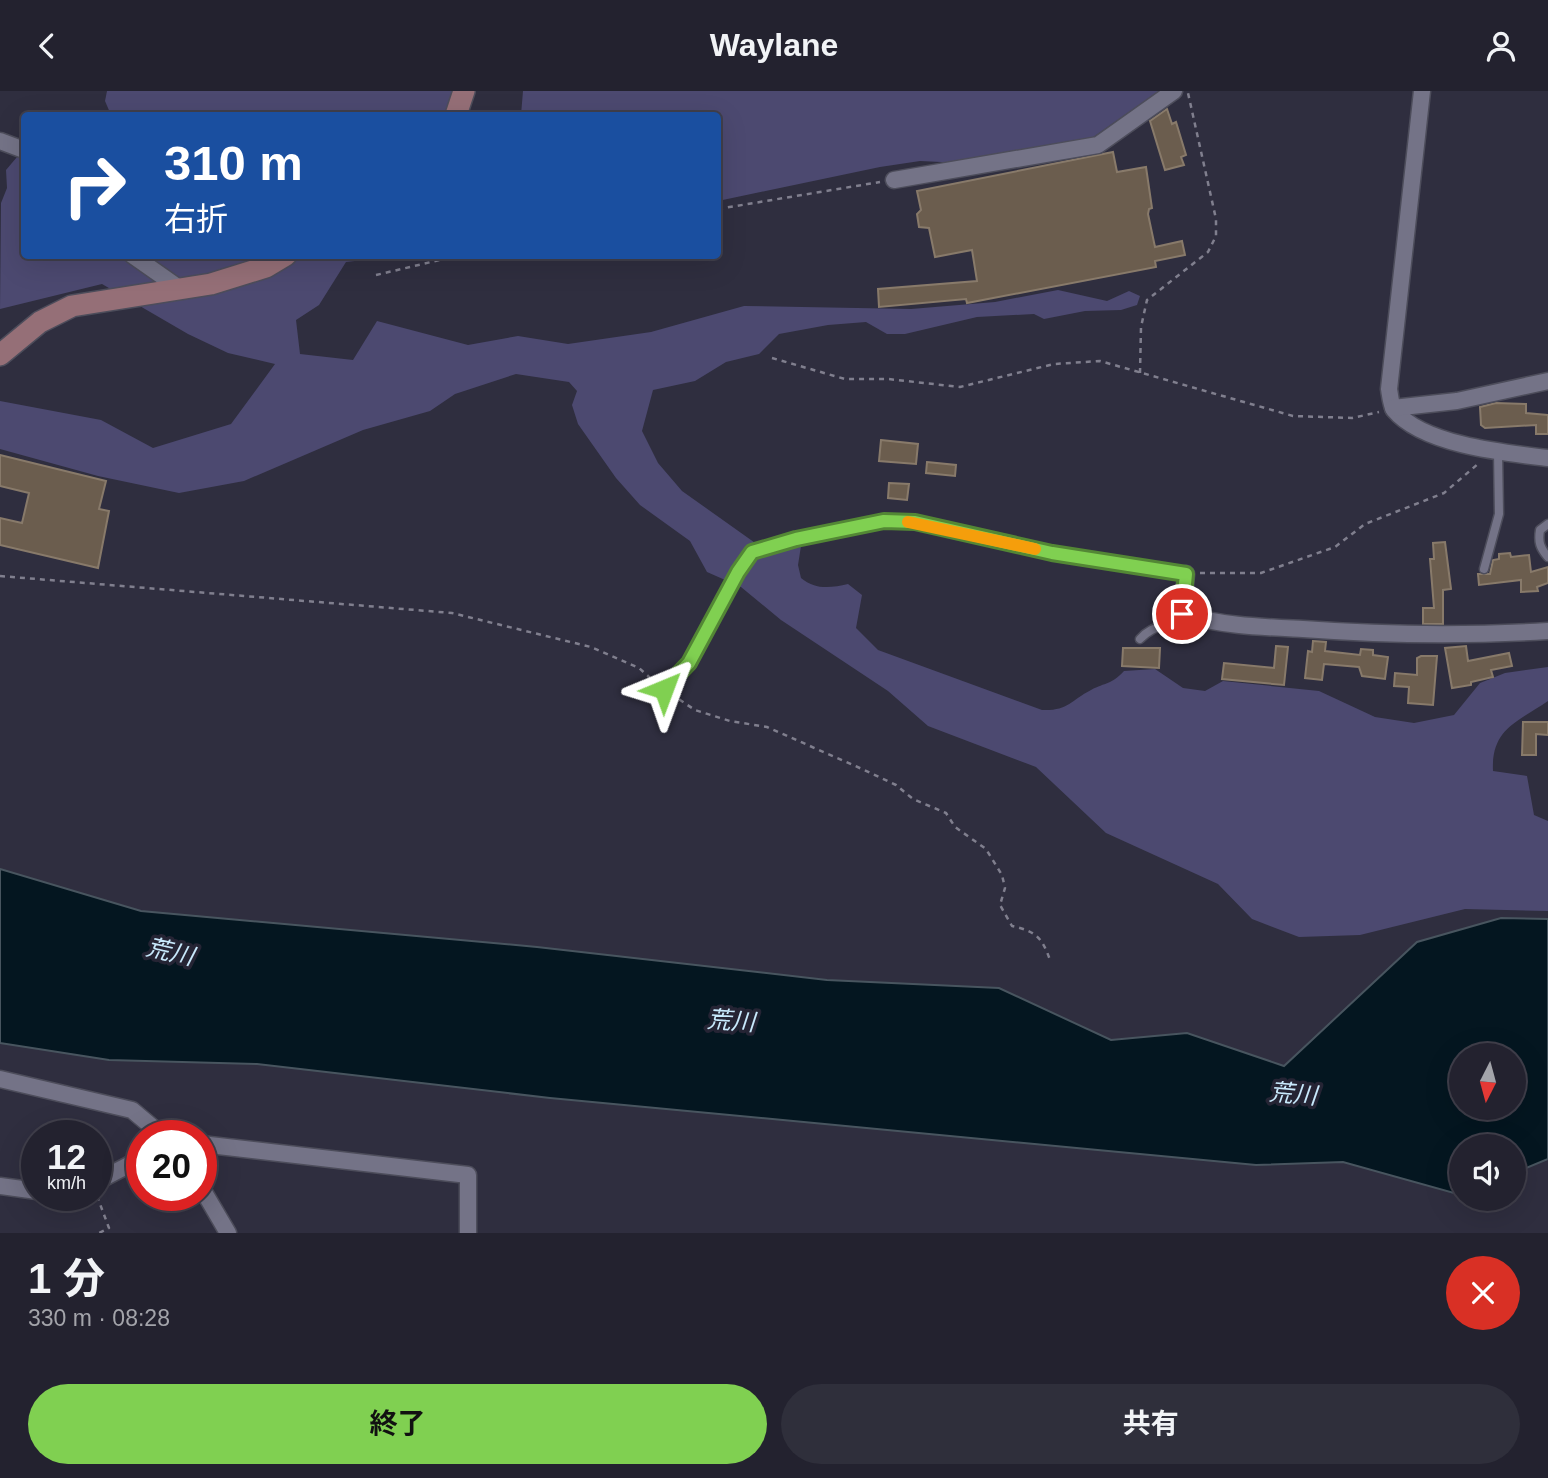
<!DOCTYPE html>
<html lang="ja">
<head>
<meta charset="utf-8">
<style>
  :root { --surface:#23222f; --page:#2f2f3b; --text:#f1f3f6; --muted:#a3a4aa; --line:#403f4b; --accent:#80d051 }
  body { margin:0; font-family:Arial,"Noto Sans JP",sans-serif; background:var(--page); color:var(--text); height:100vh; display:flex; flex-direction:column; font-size:26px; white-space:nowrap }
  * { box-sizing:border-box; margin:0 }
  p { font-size:23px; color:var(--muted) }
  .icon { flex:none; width:38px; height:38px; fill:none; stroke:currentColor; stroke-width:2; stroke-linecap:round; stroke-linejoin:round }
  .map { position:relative; height:1142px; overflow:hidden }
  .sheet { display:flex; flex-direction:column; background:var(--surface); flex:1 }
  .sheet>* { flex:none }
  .top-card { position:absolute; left:21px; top:21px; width:700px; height:147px; border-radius:7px; box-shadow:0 7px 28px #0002,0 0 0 2px var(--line); background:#1a4fa0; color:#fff; overflow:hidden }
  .needle { width:46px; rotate:186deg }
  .controls { position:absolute; left:1449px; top:952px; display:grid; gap:14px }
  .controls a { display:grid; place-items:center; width:77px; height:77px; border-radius:50%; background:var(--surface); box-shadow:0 7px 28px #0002,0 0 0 2px var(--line); font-size:35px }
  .speed { position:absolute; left:21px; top:1029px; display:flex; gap:14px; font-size:35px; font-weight:700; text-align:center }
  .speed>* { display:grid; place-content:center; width:91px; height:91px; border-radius:50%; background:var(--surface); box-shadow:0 7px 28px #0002,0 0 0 2px var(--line); line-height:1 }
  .speed small { font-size:18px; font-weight:400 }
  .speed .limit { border:10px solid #d22; background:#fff; color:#111 }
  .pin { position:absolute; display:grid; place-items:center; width:60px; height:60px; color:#fff; margin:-30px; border:4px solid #fff; border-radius:50%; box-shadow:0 2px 7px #0007 }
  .me { position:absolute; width:77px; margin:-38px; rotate:44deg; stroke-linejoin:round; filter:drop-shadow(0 0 5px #0008) }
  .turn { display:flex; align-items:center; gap:24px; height:147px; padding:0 28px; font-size:32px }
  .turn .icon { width:91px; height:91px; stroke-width:2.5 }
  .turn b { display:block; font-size:49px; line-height:60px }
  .round { display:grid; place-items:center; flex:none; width:74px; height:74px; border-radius:37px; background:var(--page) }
  .summary { display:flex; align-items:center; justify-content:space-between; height:119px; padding:0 28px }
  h1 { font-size:42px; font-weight:700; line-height:52px }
  .action { display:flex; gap:14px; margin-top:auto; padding:14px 28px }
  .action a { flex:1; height:80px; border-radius:42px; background:var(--accent); color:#111; font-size:28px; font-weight:700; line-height:80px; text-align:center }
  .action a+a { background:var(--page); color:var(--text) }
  header { display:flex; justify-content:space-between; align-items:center; height:91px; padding:0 28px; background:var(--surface); font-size:32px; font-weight:700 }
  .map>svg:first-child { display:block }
  .green { fill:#4c4970 }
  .water { fill:#041620; stroke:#48555f; stroke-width:2; fill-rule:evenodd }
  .building { fill:#6b5d4e; stroke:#887a6a; stroke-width:2 }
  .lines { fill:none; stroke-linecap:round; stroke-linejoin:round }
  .lane-casing { stroke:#4d4d5b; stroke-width:11 }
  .street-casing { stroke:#4d4d5b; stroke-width:19 }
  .secondary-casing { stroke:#4d4d5b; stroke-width:24 }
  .path { stroke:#807f8e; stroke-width:2.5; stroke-dasharray:5 5; stroke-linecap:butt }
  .lane { stroke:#747387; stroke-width:8 }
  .street { stroke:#747387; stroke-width:16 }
  .secondary { stroke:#956f77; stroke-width:21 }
  .route-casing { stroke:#538735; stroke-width:18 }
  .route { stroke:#80d051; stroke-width:12 }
  .slow { stroke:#f59e0b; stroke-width:12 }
  .labels { text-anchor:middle; stroke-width:7; stroke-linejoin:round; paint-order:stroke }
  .water-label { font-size:24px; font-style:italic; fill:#c8e9fc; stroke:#252434 }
</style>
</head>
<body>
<header><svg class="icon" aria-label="back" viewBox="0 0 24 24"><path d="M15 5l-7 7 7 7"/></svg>Waylane<svg class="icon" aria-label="person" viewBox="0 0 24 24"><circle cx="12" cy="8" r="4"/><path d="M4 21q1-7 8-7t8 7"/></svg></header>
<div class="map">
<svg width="1548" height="1142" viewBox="0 0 1548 1142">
  <rect width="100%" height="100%" fill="#2f2e3f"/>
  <!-- green -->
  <g class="green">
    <path d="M107 0H459L448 24H111L105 10Z"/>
    <path d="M523 0H1159L1089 49 962 72 920 70 880 76 718 110V24H521Z"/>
    <path d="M17 66 24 69V164L399 165 346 171 319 214 296 229 300 263 353 269 377 230 468 254 518 245 568 253 651 241 744 215 911 218 995 211 1058 199 1107 210 1129 200 1140 205 1137 214 1121 219 1085 220 1044 228 1034 223 977 226 905 243H887L866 231 828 234 779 243 759 263 726 271 695 290 653 299 642 340 658 372 682 400 768 461 801 455 798 474 801 487C815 499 831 497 848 493L862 504 856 537 878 559 1042 619C1068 620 1070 610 1091 599 1106 591 1111 594 1124 580L1155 578 1183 597 1205 600 1223 590 1319 600 1375 626 1414 632 1454 624 1480 592 1505 582 1548 576V610C1517 631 1491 638 1493 680L1527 685 1534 724 1548 730V820L1465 818 1360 844 1299 846 1252 828 1218 793 1106 742 1036 676 928 635 888 600 781 529 741 496 707 481 690 450 640 414 616 387 578 333 572 314 577 300 569 291 516 283 455 303 430 320 363 339 244 390 179 402 98 385 0 358V310L101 329 153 357 231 333 275 273 228 262 188 243 102 193 0 218 1 112 7 97 6 79Z"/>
  </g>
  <!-- water -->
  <path class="water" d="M0 778 141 820 537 856 827 889 999 897 1111 949 1187 942 1284 975 1417 851 1501 827 1548 828V1068L1514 1082V1055H1461V1104L1343 1071 1256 1074 550 1007 257 973 109 969 0 952ZM1461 964H1514V1017H1461Z"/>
  <!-- building -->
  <g class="building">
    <path d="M1167 18 1172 33 1176 31 1186 64 1181 66 1184 74 1165 79 1150 30Z"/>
    <path d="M1113 61 1117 81 1146 76 1152 117 1149 118 1148 123 1155 156 1182 150 1185 164 1155 170 1156 176 967 212 966 208 879 216 878 198 977 190 972 159 935 166 929 137 919 136 917 123 921 119 917 100Z"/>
    <path d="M1496 312 1526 313V322L1548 324V343H1536V334L1485 337 1481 334 1480 316Z"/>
    <path d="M881 349 918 353 916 373 879 370Z"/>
    <path d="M0 364 106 390 99 418 109 420 98 477 0 454V427L22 432 29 402 0 395Z"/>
    <path d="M927 371 956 374 955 385 926 382Z"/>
    <path d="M889 392 909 393 907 409 888 407Z"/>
    <path d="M1445 451 1451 498 1443 499V533H1423V517H1434L1430 468H1434L1433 452Z"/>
    <path d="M1510 462 1511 466 1529 464 1531 481 1548 476V492L1537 496 1538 500 1521 501V489L1479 494 1478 483H1490L1493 469 1499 468V463Z"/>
    <path d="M1313 550 1326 551 1325 560 1360 564 1361 558 1373 559V564L1388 566 1385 588 1362 585 1359 576 1324 573 1322 589 1305 587 1308 560 1312 561Z"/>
    <path d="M1276 555 1288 556 1284 594 1222 588 1224 572 1274 577Z"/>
    <path d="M1466 555 1468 570 1509 562 1512 575 1491 579 1493 586 1471 591V594L1452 597 1445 557Z"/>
    <path d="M1123 557H1160L1159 577 1122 575Z"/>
    <path d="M1421 565H1437L1433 614 1408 612 1409 596 1394 595 1395 582 1417 584V567Z"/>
    <path d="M1523 631H1548V644L1536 643V664H1522Z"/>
  </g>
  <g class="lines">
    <defs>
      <g id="lane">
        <path d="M1548 433 1540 439C1538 451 1540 457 1548 466"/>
        <path d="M1484 478 1499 423 1498 361"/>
        <path d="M1140 548C1153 533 1172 535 1182 523"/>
        <path d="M664 598 689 572 738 481 752 461 796 448 884 430 915 431 1052 462 1186 483"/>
      </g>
      <g id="street">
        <path d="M1422 0 1389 298C1390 304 1391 314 1394 319 1423 354 1505 362 1548 367"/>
        <path d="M0 50 24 59"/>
        <path d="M894 89 1098 54 1174 0"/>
        <path d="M132 164 179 197"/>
        <path d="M1393 317 1457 310 1548 290"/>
        <path d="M1186 483 1182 523C1222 535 1262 536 1303 538 1385 544 1466 545 1548 540"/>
        <path d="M0 988 132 1019 163 1045"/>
        <path d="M201 1053 468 1084V1142"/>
        <path d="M96 1091 142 1067"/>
        <path d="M0 1095 37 1100"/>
        <path d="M201 1096 228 1142"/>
        <path d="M69 1104H72"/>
      </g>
      <g id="secondary">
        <path d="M456 24 464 0"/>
        <path d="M0 264 40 231 72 215 211 193 266 176 286 164"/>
      </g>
    </defs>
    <!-- lane casing -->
    <use href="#lane" class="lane-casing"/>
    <!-- street casing -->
    <use href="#street" class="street-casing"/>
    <!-- secondary casing -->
    <use href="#secondary" class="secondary-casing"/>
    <!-- path -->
    <g class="path">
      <path d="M718 118 880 91"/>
      <path d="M376 184 461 164"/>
      <path d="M772 267 845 288H888L960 296 1054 273 1100 270 1293 325 1352 327 1379 321"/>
      <path d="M1140 282 1141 236 1147 209 1208 161 1216 145V128L1188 2"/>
      <path d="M1200 482H1261L1335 456 1365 433 1444 402 1479 372"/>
      <path d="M0 485 452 522 591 556 639 577 657 593"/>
      <path d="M671 603 695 619 730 630 767 636 862 678 896 694 913 708 946 722 955 736 986 758 1002 784 1005 797 1000 814 1012 835C1035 840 1042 846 1050 869"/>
      <path d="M97 1105 109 1137 99 1142"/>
    </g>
    <!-- lane -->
    <use href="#lane" class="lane"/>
    <!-- street -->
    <use href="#street" class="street"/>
    <!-- secondary -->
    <use href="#secondary" class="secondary"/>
  </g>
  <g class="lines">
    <defs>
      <path id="route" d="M664 598 689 572 738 481 752 461 796 448 884 430 915 431 1052 462 1186 483 1182 523"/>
    </defs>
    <!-- route casing -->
    <use href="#route" class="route-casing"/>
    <!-- route -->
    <use href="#route" class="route"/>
    <!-- slow -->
    <path class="slow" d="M908 431 1035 458"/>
  </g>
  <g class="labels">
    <!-- water labels -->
    <g class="water-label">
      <text transform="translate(170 861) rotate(13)" y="8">荒川</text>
      <text transform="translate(731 930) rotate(4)" y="8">荒川</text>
      <text transform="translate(1293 1003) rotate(5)" y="8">荒川</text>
    </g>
  </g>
</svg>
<div class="controls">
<a><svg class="needle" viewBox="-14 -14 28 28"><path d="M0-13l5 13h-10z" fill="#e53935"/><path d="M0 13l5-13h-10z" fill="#a3a4aa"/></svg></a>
<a><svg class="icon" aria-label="sound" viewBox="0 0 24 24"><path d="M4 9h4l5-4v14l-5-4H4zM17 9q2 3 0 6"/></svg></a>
</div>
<div class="speed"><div>12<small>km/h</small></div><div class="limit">20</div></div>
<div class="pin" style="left:1182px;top:523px;background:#d93025"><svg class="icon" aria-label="arrive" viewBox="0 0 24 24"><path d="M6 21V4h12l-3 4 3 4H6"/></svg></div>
<svg class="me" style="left:664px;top:598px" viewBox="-20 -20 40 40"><path d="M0-17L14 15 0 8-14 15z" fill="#80d051" stroke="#fff" stroke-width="4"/></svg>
<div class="top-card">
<div class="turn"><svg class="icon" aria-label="right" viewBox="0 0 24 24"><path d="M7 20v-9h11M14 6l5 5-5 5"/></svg><div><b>310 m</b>右折</div></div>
</div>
</div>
<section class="sheet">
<div class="summary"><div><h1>1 分</h1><p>330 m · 08:28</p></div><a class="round" style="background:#d93025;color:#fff"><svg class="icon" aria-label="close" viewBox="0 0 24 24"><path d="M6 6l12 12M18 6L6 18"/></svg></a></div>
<div class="action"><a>終了</a><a>共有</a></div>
</section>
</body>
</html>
